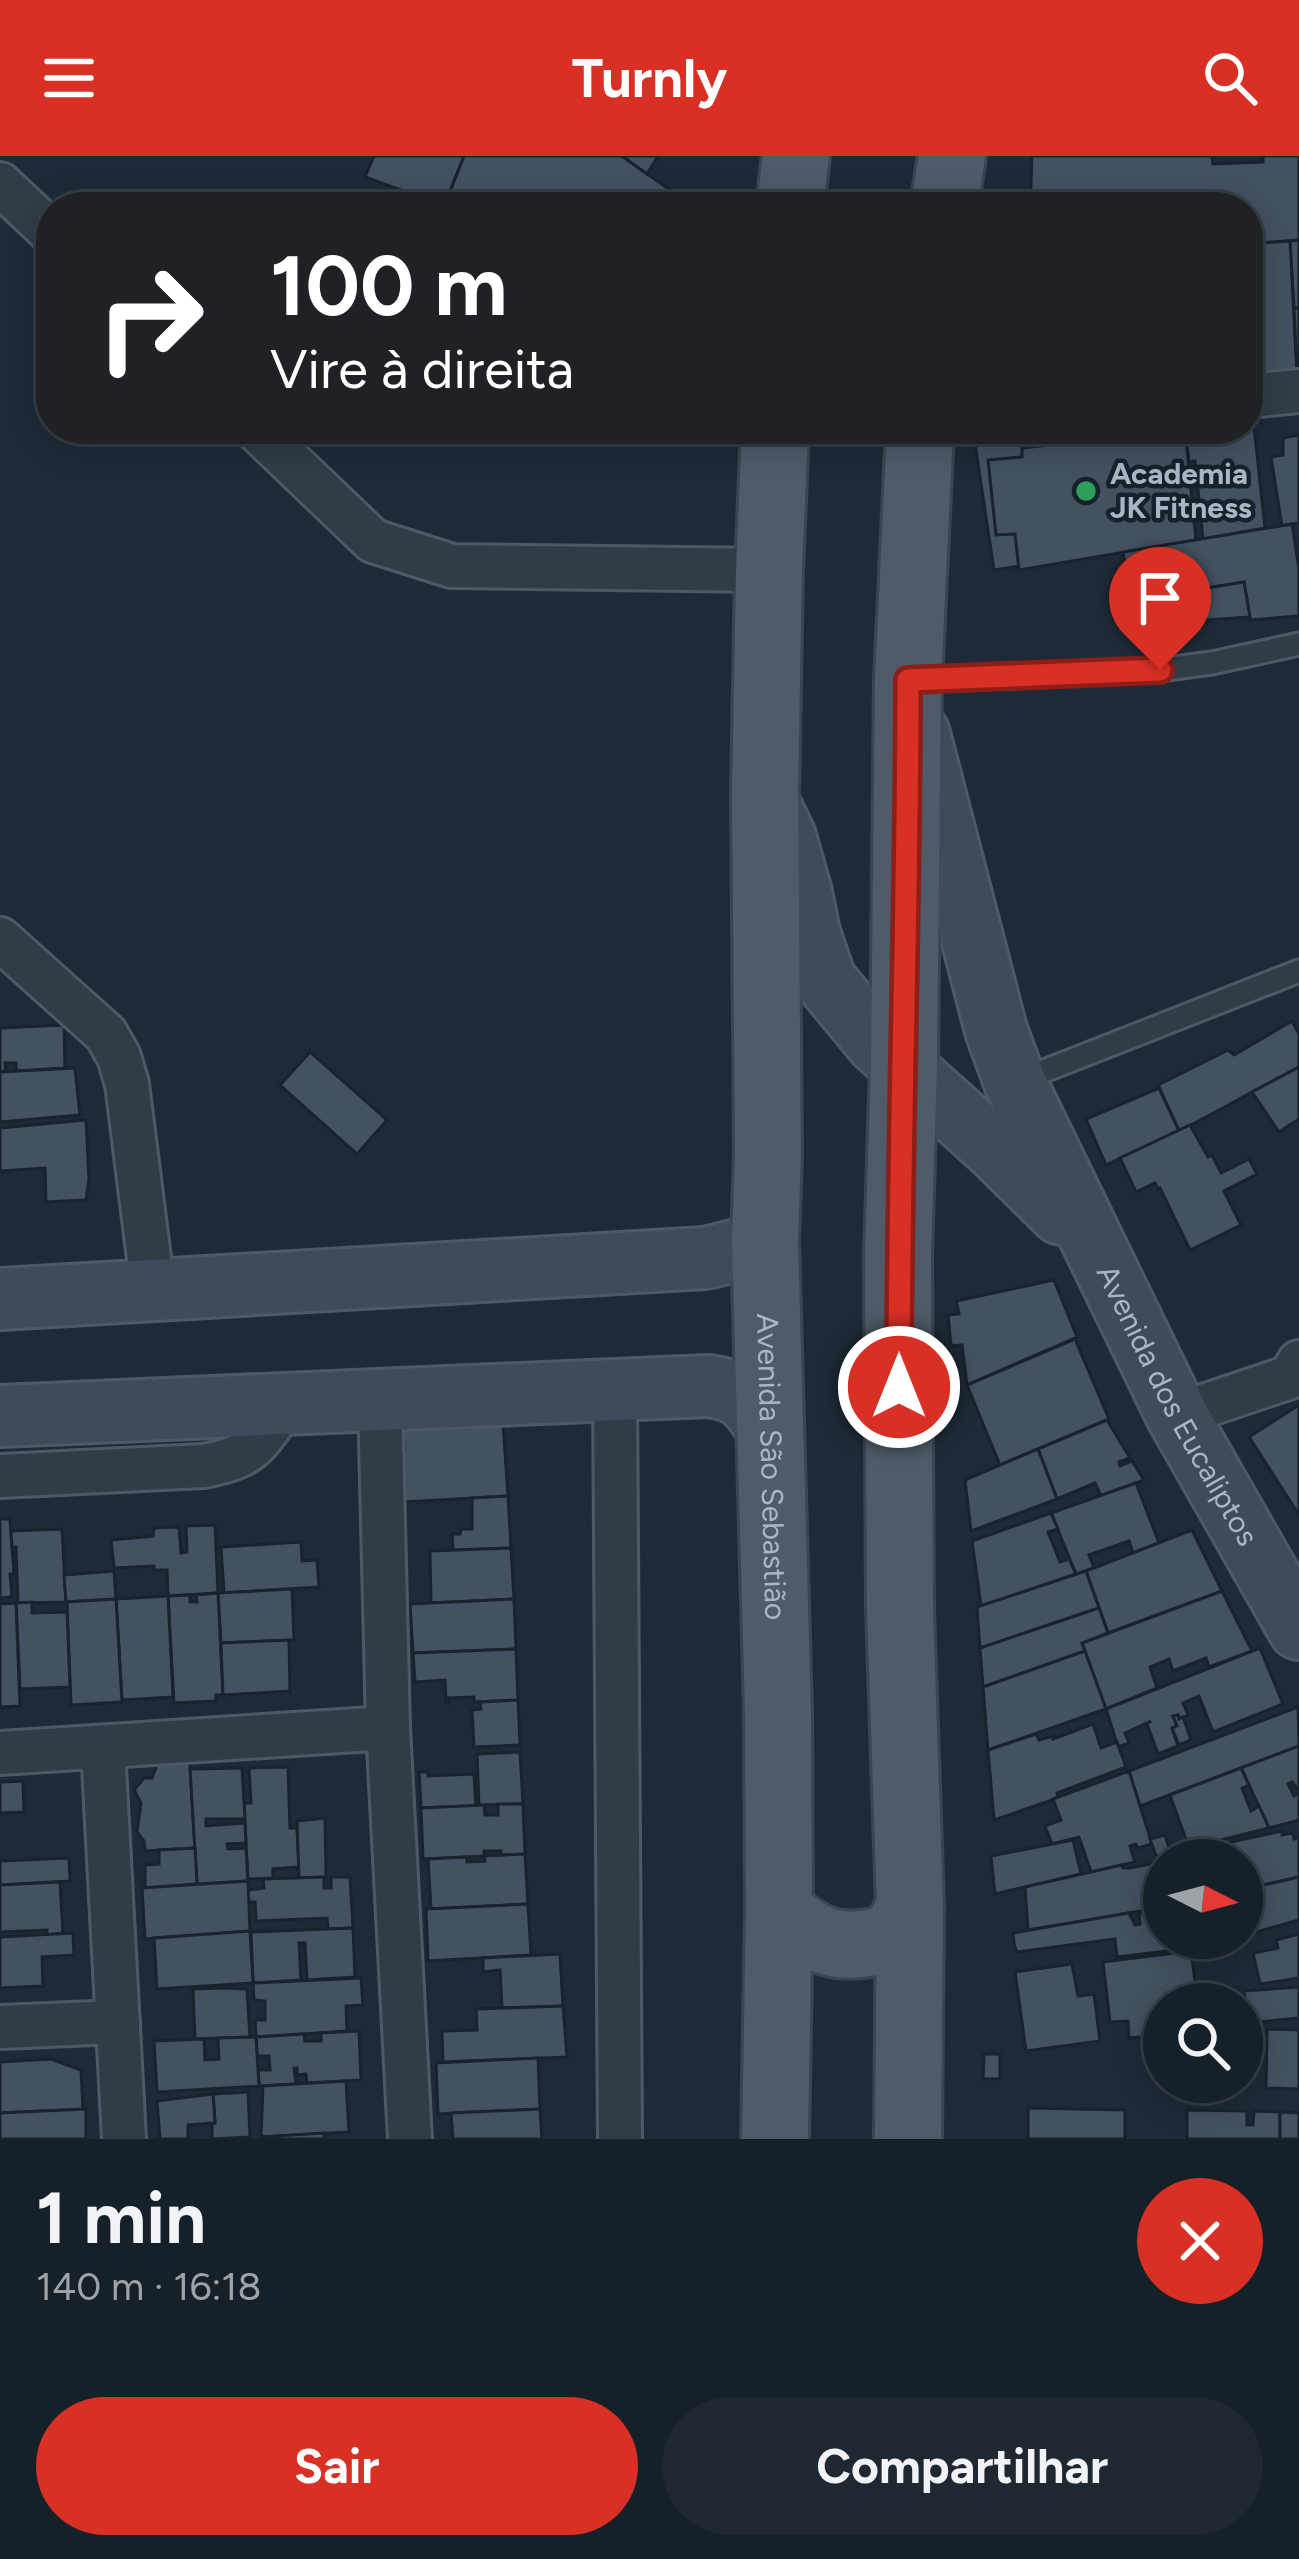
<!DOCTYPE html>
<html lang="pt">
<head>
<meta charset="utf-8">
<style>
  :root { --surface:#162029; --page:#1f2831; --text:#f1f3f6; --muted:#9ea3a8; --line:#353e46; --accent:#d93025 }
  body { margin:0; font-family:Figtree,sans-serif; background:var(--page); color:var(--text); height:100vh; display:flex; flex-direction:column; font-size:45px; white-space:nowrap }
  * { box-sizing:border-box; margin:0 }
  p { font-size:39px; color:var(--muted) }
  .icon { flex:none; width:66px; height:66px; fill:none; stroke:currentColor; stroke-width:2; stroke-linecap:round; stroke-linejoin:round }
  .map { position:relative; height:1983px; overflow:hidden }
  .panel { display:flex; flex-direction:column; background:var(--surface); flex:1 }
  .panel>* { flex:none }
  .guide { position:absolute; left:36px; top:36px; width:1227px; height:252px; border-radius:48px; box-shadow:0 6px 30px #0003,0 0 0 3px var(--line); background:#202124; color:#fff; overflow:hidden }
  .needle { width:78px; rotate:96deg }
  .buttons { position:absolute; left:1143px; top:1683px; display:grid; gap:24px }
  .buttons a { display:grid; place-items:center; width:120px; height:120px; border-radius:50%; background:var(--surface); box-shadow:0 6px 30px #0003,0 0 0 3px var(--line); font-size:60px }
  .pin { position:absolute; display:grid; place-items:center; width:102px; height:102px; color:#fff; margin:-123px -51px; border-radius:50% 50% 50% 0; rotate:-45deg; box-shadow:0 0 12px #0007 }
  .pin .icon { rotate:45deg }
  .me { position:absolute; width:132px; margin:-66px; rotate:0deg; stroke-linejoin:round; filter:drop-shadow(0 0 9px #0008) }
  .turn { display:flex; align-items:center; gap:42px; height:252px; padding:0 36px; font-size:54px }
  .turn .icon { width:156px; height:156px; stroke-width:2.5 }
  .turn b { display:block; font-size:84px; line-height:102px }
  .round { display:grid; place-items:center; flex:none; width:126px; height:126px; border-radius:63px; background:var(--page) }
  .summary { display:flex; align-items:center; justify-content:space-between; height:204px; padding:0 36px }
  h1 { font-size:72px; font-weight:700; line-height:90px }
  .button { display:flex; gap:24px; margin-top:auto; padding:24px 36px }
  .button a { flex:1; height:138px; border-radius:72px; background:var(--accent); color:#fff; font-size:48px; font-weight:700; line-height:138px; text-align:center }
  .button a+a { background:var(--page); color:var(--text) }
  header { display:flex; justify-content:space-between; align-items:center; height:156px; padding:0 36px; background:var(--accent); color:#fff; font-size:54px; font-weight:700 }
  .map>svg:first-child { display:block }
  .building { fill:#445161; stroke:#19232d; stroke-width:3 }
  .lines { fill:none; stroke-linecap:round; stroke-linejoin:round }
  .lane-casing { stroke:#4f5966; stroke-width:27 }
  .street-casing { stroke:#4f5966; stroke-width:48 }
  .secondary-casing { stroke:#4f5966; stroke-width:66 }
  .primary-casing { stroke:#3b4551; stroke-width:72 }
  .lane { stroke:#313c47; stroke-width:21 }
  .street { stroke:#313c47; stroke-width:42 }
  .secondary { stroke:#3f4b5a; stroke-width:60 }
  .primary { stroke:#4f5b68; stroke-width:66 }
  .route-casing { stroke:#8d1f18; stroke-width:30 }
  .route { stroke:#d93025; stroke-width:21 }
  .leisure-dot { fill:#2e9e5b; stroke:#17212b; stroke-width:4.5 }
  .labels { text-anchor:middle; stroke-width:9; stroke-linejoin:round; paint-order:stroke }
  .poi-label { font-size:30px; font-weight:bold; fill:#abb6c5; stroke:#17212b; text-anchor:start }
  .street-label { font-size:30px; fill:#abb6c5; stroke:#17212b }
</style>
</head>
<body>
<header><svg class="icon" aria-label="menu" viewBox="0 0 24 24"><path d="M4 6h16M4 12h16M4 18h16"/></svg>Turnly<svg class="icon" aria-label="search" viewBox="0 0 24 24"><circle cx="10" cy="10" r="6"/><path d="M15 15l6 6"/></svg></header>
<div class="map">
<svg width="1299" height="1983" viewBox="0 0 1299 1983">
  <rect width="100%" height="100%" fill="#1e2a37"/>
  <!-- building -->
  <g class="building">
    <path d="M374 0H464L444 50 365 21Z"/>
    <path d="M464 0H622L694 51H444Z"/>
    <path d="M622 0H658L647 18Z"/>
    <path d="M1032 0H1212L1213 8 1263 6V0H1299V84L1248 88V51H1030Z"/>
    <path d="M1299 84V152H1294L1290 85Z"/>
    <path d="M1290 85 1297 218 1248 221V88Z"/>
    <path d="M1294 152H1299V218H1297Z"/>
    <path d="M1253 262 1265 372 1203 383 1195 305 1189 306 1185 273H1248V263Z"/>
    <path d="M1086 273H1179L1197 383 994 414 975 288Z"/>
    <path d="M1185 274 1196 384 1019 414 1015 378 996 379 988 304 1022 301V292Z"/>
    <path d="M1299 279V367L1282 370 1271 301 1283 299V282Z"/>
    <path d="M1292 368 1299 413V460L1250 464 1244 426 1201 433 1206 468 1136 474 1123 396Z"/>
    <path d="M1244 426 1250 461 1206 464 1201 433Z"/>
    <path d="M1292 865 1299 878V911L1180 975 1139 993 1179 975 1158 929 1228 894 1234 899Z"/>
    <path d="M64 869 65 912 16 915V907H5L6 915 0 916V872Z"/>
    <path d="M310 896 387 964 357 998 280 929Z"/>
    <path d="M1299 911V963L1279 976 1252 936Z"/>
    <path d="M75 912 80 959 0 966V916Z"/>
    <path d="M1159 932 1179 975 1106 1009 1086 963Z"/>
    <path d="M86 964 89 1023 86 1044 46 1046 45 1012 0 1015V972Z"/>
    <path d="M1190 969 1208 1001 1212 999 1221 1017 1249 1003 1257 1018 1224 1035 1241 1069 1190 1094 1160 1032 1158 1033 1155 1027 1136 1036 1120 1002Z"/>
    <path d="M1054 1124 1077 1181 967 1229 962 1189 951 1190 948 1159 959 1158 956 1145Z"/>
    <path d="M1075 1183 1109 1263 1000 1309 967 1229Z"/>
    <path d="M1299 1249V1359L1249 1281Z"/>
    <path d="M1107 1264 1130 1302 1119 1306 1120 1310 1132 1305 1144 1324 1101 1340 1095 1327 1057 1343 1038 1293Z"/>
    <path d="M503 1267 508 1340 404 1346 400 1293H404L403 1270Z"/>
    <path d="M1038 1293 1057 1343 971 1375 965 1324Z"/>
    <path d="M1136 1327 1159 1387 1133 1397 1129 1385 1089 1399 1094 1412 1076 1418 1051 1357Z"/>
    <path d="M508 1340 511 1392 453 1394 452 1378H460L461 1373H472V1342Z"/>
    <path d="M1051 1357 1058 1373 1048 1376 1060 1406 1069 1403 1076 1418 981 1450 972 1385Z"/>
    <path d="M0 1363H10L14 1418H10L12 1441 0 1442Z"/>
    <path d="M215 1369 218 1437 168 1440 167 1414H154V1410L114 1412 111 1384 153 1380 154 1372 179 1371 181 1397 187 1396 186 1370Z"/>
    <path d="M62 1373 66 1446 18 1447 16 1391H12L11 1375Z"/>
    <path d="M1192 1374 1222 1435 1108 1477 1086 1415Z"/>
    <path d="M301 1386 302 1405 317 1404 319 1431 224 1437 221 1391Z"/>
    <path d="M511 1392 514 1443 431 1447 430 1395Z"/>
    <path d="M114 1415 116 1443 66 1446 64 1419Z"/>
    <path d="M1086 1415 1099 1452 980 1492 977 1451Z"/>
    <path d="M292 1433 294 1484 221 1487 218 1437Z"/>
    <path d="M1222 1435 1252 1495 1209 1511 1206 1502 1173 1515 1169 1503 1150 1511 1157 1532 1106 1553 1082 1487Z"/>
    <path d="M218 1437 223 1539H216V1545L174 1547 168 1440 190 1439V1446H197L196 1439Z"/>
    <path d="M168 1440 173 1541 122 1544 116 1443Z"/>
    <path d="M116 1443 122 1546 71 1549 67 1446Z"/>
    <path d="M514 1443 516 1493 413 1497 410 1448Z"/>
    <path d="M32 1446V1457L67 1456 70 1531 20 1533 16 1447Z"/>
    <path d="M16 1447 20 1550 0 1551V1448Z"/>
    <path d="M1099 1452 1108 1477 1082 1487 1085 1495 983 1531 980 1492Z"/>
    <path d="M289 1484 290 1535 223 1539 221 1487Z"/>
    <path d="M1260 1492 1283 1548 1213 1576 1199 1540 1183 1547 1188 1559 1179 1563 1178 1559 1173 1560 1177 1570 1172 1572 1178 1590 1158 1598 1147 1568 1151 1565 1125 1577 1129 1587 1118 1591 1106 1553Z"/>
    <path d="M516 1493 518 1544 474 1546V1541L448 1542 449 1547 446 1546 445 1524 415 1526 413 1497Z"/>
    <path d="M1085 1495 1106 1553 988 1594 983 1531Z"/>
    <path d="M518 1544 520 1589 474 1591 472 1554 481 1553 480 1546Z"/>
    <path d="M1298 1551 1299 1590 1140 1650 1129 1615Z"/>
    <path d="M1178 1559 1179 1563 1183 1561 1191 1584 1179 1589 1172 1572 1177 1570 1173 1560Z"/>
    <path d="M1093 1568 1101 1592 1117 1586 1126 1611 1057 1637 1058 1642 994 1664 988 1594 1036 1578 1039 1584 1053 1580V1583Z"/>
    <path d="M1299 1590V1635L1292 1626 1288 1628 1294 1640 1299 1637V1664L1269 1672 1241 1612Z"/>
    <path d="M520 1596 523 1648 479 1649 477 1598Z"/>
    <path d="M190 1607 195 1692 145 1695 144 1685 137 1676 141 1647 134 1634 144 1622H152L157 1609Z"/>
    <path d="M288 1611 290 1672H297L299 1711 273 1713V1722L248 1723 244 1651 245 1647H251L249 1612Z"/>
    <path d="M242 1612 245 1663H206V1670L245 1667 246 1687 227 1688 228 1693 246 1692 248 1725 197 1728 190 1613Z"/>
    <path d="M1241 1612 1249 1629 1242 1632 1251 1655 1259 1650 1269 1672 1189 1692 1170 1639Z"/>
    <path d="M1129 1615 1152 1688 1138 1692 1136 1688 1130 1690 1135 1706 1091 1716 1079 1681 1052 1688 1045 1670 1061 1664 1053 1643Z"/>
    <path d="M419 1616H428V1620L474 1618 476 1650 421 1652Z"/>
    <path d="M23 1625 24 1656 0 1657V1626Z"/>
    <path d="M498 1648H523L525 1698 500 1699 501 1695H484V1700L423 1703 421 1652 484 1649 485 1659H498Z"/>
    <path d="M325 1662 326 1721 299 1722 297 1665Z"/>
    <path d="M1282 1675V1679L1293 1677 1294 1683 1299 1681V1721L1242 1734V1704H1201L1199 1695 1203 1692Z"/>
    <path d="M1165 1679 1171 1697 1156 1700 1150 1683Z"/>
    <path d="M1073 1684 1081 1718 995 1738 991 1700Z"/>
    <path d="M195 1692 197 1728 145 1732V1709L159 1708V1694Z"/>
    <path d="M525 1698 528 1748 431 1753 428 1703 467 1701V1706L485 1705 484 1700Z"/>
    <path d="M69 1702 70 1725 0 1729V1705Z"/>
    <path d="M1164 1705V1751L1028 1774 1025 1731 1122 1709 1123 1712H1131Z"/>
    <path d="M324 1721V1732H331V1721H350L353 1772 328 1773 327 1762 256 1765 255 1746H249L248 1734 264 1732 263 1723Z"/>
    <path d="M1299 1721V1764L1242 1780V1734Z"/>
    <path d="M248 1725 250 1775 145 1783 142 1732Z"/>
    <path d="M60 1726 63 1777 47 1779V1774L0 1776V1729Z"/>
    <path d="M528 1748 531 1799 428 1805 426 1753Z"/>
    <path d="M1164 1754V1782H1191L1192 1792 1117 1801 1115 1783 1017 1796 1014 1788 1013 1777 1129 1757 1135 1769 1140 1768 1139 1758Z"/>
    <path d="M353 1772 355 1821 307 1824 305 1790H298L300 1824 253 1827 251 1776Z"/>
    <path d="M353 1772 355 1821 307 1824 305 1787H299L301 1824 253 1827 251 1776Z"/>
    <path d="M250 1775 253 1827 157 1833 154 1782Z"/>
    <path d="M73 1777 74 1799 42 1801 43 1830 0 1832V1781Z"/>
    <path d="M1299 1778V1822L1260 1828 1253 1797 1278 1792 1276 1784Z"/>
    <path d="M1191 1795 1198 1848H1164V1879L1129 1882 1128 1865 1110 1866 1103 1806Z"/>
    <path d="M560 1798 563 1850 502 1852 500 1814 483 1816V1802Z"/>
    <path d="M1072 1808 1078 1840 1094 1838 1100 1885 1026 1895 1015 1816Z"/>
    <path d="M361 1822 363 1849 346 1850 347 1875 256 1881 255 1864H265V1845L254 1844 253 1827Z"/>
    <path d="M1299 1831V1862L1248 1867 1244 1835Z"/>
    <path d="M223 1832 247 1833 250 1881 195 1883 193 1833Z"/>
    <path d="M1238 1832 1240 1848H1201L1199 1837Z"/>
    <path d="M563 1850 567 1901 443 1906 442 1875 477 1874 476 1853Z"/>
    <path d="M1267 1873 1299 1874V1933L1266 1932Z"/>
    <path d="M359 1875 361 1924 307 1927 306 1918 297 1919V1912H294L296 1928 259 1930 258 1914H270L269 1900H257L256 1881 304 1878 305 1885H321V1877Z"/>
    <path d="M256 1881 259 1930 157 1936 154 1885 204 1883 205 1904 219 1903 218 1882Z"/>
    <path d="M984 1898H1000V1923H983Z"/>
    <path d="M538 1902 540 1953 438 1958 436 1907Z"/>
    <path d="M51 1903 81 1914 83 1953 0 1957V1906Z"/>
    <path d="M346 1925 349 1976 261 1981 263 1930Z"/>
    <path d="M248 1936 250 1981 212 1983V1968L215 1967 213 1938Z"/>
    <path d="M213 1938 215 1967 188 1969V1983H160L157 1945Z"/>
    <path d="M1028 1952 1125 1954V1983H1028Z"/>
    <path d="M86 1953V1983H0V1957Z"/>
    <path d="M540 1953 542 1983H453L451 1957Z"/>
    <path d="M1187 1954 1247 1955V1969H1253L1254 1955 1280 1956V1983H1187Z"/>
    <path d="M1280 1956 1299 1957V1983H1280Z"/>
    <path d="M324 1977 325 1983H261V1981Z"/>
  </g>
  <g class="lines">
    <defs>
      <g id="lane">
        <path d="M914 524 1159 514 1212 507 1299 488"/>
        <path d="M1016 926 1299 815"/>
      </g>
      <g id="street">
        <path d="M0 28 51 76"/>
        <path d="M1248 240 1299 235"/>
        <path d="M256 273 373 385 452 410 769 414"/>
        <path d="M0 783 106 878 119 901 127 928 153 1134"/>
        <path d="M615 1234 620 1983"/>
        <path d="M380 1243 388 1572 410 1983"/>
        <path d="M1177 1259 1290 1221 1299 1206"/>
        <path d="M0 1320 203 1310C256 1301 256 1287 287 1247"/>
        <path d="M103 1592 124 1983"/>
        <path d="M0 1597 388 1572"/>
        <path d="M0 1871 118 1866"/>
      </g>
      <g id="secondary">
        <path id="s1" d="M919 578 996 874 1015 926 1177 1259 1299 1473"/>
        <path d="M770 650 785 681 801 737 809 777 825 824 877 887 995 993 1061 1058"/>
        <path d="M0 1143 705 1102 738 1094 765 1084"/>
        <path d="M0 1260 708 1230C745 1235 749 1246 770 1276"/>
      </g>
      <g id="primary">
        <path d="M790 51 796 0"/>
        <path d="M944 51 952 0"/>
        <path id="s2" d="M775 273 769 414 765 639 768 998 765 1084 778 1555 779 1756 775 1983"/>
        <path d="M779 1756C809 1779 829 1794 868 1787 877 1786 889 1782 895 1776 901 1770 906 1758 910 1750"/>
        <path d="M908 1983 910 1750 900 1453 898 1098 904 908 908 524 920 273"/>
      </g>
    </defs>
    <!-- lane casing -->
    <use href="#lane" class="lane-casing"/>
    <!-- street casing -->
    <use href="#street" class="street-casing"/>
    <!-- secondary casing -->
    <use href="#secondary" class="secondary-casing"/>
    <!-- primary casing -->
    <use href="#primary" class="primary-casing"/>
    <!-- lane -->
    <use href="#lane" class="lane"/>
    <!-- street -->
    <use href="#street" class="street"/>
    <!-- secondary -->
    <use href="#secondary" class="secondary"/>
    <!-- primary -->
    <use href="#primary" class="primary"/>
  </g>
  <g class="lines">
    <defs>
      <path id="route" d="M899 1231C899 996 908 760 908 524L1160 514"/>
    </defs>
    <!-- route casing -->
    <use href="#route" class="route-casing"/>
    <!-- route -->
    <use href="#route" class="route"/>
  </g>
  <!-- markers -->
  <circle class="leisure-dot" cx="1086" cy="335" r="12"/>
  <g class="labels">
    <!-- poi labels -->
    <g class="poi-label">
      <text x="1110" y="328">Academia<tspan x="1110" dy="34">JK Fitness</tspan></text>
    </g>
    <!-- street labels -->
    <g class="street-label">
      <text dy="10" stroke="none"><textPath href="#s1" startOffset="723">Avenida dos Eucaliptos</textPath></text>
      <text dy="10" stroke="none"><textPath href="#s2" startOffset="1038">Avenida São Sebastião</textPath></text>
    </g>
  </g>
</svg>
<div class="buttons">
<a><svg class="needle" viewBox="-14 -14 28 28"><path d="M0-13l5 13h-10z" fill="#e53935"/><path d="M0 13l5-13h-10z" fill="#9ea3a8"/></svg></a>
<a><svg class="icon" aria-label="search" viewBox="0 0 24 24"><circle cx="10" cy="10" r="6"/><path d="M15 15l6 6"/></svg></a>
</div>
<div class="pin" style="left:1160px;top:514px;background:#d93025"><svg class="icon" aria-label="arrive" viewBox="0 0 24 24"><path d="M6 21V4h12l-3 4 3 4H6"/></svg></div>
<svg class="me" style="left:899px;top:1231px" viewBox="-20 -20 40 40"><circle r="17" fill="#d93025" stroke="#fff" stroke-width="3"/><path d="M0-11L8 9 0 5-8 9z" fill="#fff"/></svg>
<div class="guide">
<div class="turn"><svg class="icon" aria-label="right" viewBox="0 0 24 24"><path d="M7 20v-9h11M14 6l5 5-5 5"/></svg><div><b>100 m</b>Vire à direita</div></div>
</div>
</div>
<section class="panel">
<div class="summary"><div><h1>1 min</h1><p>140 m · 16:18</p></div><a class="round" style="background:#d93025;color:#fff"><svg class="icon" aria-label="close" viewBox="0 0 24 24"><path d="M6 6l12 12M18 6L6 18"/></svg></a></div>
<div class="button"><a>Sair</a><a>Compartilhar</a></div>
</section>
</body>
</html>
